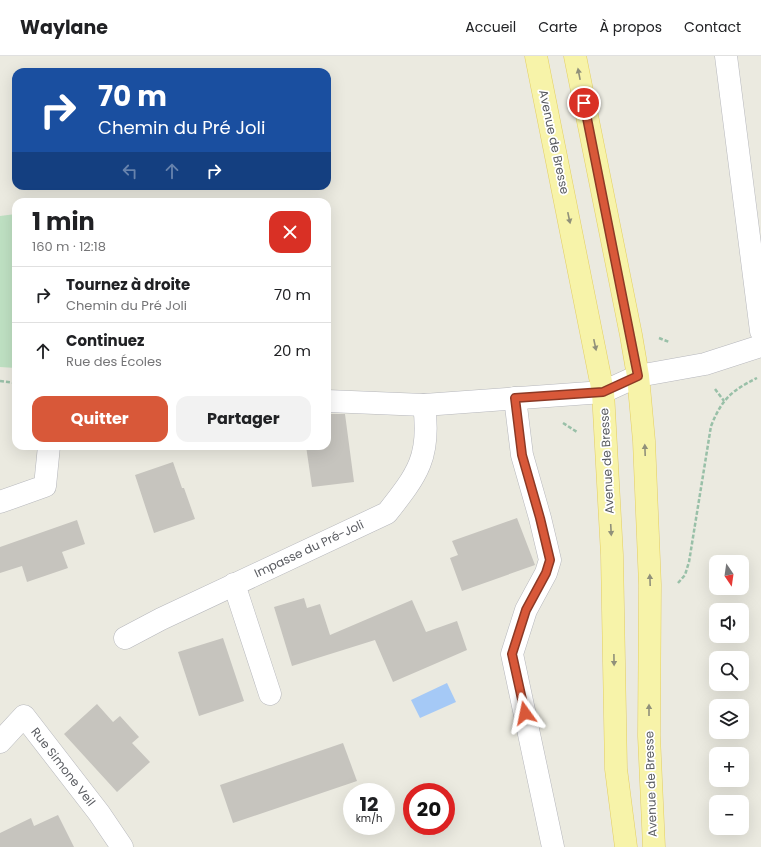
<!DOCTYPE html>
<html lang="fr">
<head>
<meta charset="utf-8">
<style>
  :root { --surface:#fff; --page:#f2f2f2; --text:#202124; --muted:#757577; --line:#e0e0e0; --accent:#d85839 }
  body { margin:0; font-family:Poppins,sans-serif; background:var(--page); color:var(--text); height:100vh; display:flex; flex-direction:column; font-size:15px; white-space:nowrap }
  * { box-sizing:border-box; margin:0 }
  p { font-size:13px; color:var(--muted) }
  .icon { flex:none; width:22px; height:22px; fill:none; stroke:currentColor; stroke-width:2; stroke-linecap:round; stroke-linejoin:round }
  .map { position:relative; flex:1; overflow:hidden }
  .drawer { position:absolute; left:12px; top:142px; width:319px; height:252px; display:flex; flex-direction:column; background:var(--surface); border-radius:12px; box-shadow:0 4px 16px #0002 }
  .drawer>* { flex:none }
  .guide { position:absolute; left:12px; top:12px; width:319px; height:122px; border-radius:12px; box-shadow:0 4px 16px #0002; background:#1a4fa0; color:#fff; overflow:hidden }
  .needle { width:26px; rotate:167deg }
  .tools { position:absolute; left:709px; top:499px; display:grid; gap:8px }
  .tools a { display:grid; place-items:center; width:40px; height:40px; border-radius:8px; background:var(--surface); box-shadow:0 4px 16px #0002; font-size:20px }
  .speed { position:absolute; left:343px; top:727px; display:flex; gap:8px; font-size:20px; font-weight:700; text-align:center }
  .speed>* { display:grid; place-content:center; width:52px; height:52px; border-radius:50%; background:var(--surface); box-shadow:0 4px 16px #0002; line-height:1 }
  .speed small { font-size:10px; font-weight:400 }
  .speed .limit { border:6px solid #d22; background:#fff; color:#111 }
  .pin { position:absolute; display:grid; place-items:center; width:34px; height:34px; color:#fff; margin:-17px; border:2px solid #fff; border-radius:50%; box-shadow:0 1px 4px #0007 }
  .me { position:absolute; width:44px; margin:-22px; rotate:348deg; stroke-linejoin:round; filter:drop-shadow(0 0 3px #0008) }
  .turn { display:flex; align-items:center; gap:14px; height:84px; padding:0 20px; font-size:18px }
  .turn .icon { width:52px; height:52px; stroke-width:2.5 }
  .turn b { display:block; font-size:28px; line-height:34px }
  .lanes { display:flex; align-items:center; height:38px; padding:0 20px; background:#0003; justify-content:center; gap:20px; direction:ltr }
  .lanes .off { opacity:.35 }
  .round { display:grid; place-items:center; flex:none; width:42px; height:42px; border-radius:12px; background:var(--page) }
  .headline { display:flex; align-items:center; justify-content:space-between; height:68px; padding:0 20px }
  h1 { font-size:24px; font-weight:700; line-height:30px }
  .action { display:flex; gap:8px; margin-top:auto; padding:8px 20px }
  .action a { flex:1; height:46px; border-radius:12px; background:var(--accent); color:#fff; font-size:16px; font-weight:700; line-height:46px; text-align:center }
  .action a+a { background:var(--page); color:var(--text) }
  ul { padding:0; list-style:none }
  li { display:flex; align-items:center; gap:12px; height:56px; padding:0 20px; border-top:1px solid var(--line) }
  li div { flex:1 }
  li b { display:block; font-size:15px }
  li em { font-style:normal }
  header { display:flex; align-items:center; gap:24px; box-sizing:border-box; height:56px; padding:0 20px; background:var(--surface); border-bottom:1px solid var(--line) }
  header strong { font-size:19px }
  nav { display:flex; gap:22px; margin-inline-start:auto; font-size:14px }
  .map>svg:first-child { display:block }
  .green { fill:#bfe1c3 }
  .water { fill:#a5c9f6 }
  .building { fill:#c6c4be }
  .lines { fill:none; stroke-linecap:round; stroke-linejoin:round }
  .minor-casing { stroke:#b6b7bc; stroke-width:23 }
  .major-casing { stroke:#e3ce61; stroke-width:23 }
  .path { stroke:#99c0a8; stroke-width:2.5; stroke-dasharray:4 2; stroke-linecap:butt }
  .minor { stroke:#fff; stroke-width:22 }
  .major { stroke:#f7f3a9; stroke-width:22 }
  .oneway { fill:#90907a }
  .route-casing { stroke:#8c3925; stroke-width:10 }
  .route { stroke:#d85839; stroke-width:7 }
  .labels { text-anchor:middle; stroke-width:3.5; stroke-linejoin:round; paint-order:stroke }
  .street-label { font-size:12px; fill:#595b60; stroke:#fff }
</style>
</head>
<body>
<header>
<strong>Waylane</strong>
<nav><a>Accueil</a><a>Carte</a><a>À propos</a><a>Contact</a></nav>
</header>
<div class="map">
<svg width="761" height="791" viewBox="0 0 761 791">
  <rect width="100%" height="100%" fill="#ebeae0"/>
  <!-- green -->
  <path class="green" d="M16 158V312L0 311V160Z"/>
  <!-- water -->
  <path class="water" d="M447 627 456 646 420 662 411 644Z"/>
  <!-- building -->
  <g class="building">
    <path d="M327 358H345L354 426 312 431 306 390H327Z"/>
    <path d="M173 406 182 432H184L195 463 154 477 135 419Z"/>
    <path d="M517 462 535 509 462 535 450 502 458 499 452 485Z"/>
    <path d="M77 464 85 488 62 496 68 512 27 526 22 510 0 517V491Z"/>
    <path d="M304 542 307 552 320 548 330 579 412 544 426 576 457 565 467 594 393 626 375 584 292 610 274 551Z"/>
    <path d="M223 582 244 645 199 660 178 596Z"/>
    <path d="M97 648 113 666 120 660 139 681 132 687 150 706 117 736 64 678Z"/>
    <path d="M343 687 357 725 233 767 220 729Z"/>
    <path d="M58 759 74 791H0V777L31 762 34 770Z"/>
  </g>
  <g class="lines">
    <defs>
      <g id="minor">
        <path d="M726 0 761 275"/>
        <path d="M515 342 522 399 540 462 550 504 546 517 526 554 512 598 553 791"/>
        <path d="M327 345 424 349 603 336 638 320 705 308 761 290"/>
        <path d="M0 446 45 430 49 390"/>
        <path d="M234 528 270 638"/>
        <path d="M125 582 161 563 387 457C418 418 431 400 424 349"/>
        <path d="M0 686 24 660 99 757 122 791"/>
      </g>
      <g id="major">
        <path d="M536 0 603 336 612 499 616 713 626 791"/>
        <path d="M575 0 631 279 638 320 644 385 650 529 649 680 654 791"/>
      </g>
    </defs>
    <!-- minor casing -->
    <use href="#minor" class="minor-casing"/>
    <!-- major casing -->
    <use href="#major" class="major-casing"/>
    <!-- path -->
    <g class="path">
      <path d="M659 282 669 286"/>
      <path d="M0 325 16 327"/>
      <path d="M715 333 724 345"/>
      <path d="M563 367 577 376"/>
      <path d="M678 527 685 519 689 506 711 370C722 343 731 335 757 322"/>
    </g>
    <!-- minor -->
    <use href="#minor" class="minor"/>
    <!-- major -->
    <use href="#major" class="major"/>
  </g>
  <!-- one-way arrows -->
  <defs><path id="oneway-solid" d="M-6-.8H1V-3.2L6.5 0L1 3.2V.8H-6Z"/></defs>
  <g class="oneway">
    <use href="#oneway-solid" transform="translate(579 18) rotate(-101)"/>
    <use href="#oneway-solid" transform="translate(569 162) rotate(78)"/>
    <use href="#oneway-solid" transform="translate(595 289) rotate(78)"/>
    <use href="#oneway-solid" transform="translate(645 394) rotate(-92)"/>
    <use href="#oneway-solid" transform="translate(611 474) rotate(87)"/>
    <use href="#oneway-solid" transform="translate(650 524) rotate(-92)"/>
    <use href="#oneway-solid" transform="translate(614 604) rotate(89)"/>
    <use href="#oneway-solid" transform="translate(649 654) rotate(-90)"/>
  </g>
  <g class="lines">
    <defs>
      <path id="route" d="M525 657 512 598 526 554 546 517 550 504 540 462 522 399 515 342 603 336 638 320 584 47"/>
    </defs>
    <!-- route casing -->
    <use href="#route" class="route-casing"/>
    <!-- route -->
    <use href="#route" class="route"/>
  </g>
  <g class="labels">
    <!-- street labels -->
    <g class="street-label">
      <text transform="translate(554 86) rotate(78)" y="4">Avenue de Bresse</text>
      <text transform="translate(607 405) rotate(-93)" y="4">Avenue de Bresse</text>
      <text transform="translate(309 493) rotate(-25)" y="4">Impasse du Pré-Joli</text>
      <text transform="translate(63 711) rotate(52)" y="4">Rue Simone Veil</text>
      <text transform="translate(651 728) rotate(-92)" y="4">Avenue de Bresse</text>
    </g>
  </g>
</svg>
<div class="tools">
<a><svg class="needle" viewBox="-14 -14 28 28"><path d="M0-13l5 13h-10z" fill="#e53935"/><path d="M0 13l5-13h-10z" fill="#757577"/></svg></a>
<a><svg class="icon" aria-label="sound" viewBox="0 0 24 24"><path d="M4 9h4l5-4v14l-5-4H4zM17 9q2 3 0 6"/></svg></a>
<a><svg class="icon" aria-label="search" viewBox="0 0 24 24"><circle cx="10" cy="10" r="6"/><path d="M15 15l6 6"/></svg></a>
<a><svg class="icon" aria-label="layers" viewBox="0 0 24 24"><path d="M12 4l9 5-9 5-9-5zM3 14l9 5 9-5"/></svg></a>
<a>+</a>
<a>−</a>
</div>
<div class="speed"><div>12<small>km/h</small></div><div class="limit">20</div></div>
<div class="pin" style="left:584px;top:47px;background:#d93025"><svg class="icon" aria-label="arrive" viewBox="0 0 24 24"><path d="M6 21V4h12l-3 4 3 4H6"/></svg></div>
<svg class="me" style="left:525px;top:657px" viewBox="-20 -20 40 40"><path d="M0-17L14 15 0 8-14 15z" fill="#d85839" stroke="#fff" stroke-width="4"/></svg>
<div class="guide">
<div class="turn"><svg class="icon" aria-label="right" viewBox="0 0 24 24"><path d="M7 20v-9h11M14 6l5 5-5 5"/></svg><div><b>70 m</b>Chemin du Pré Joli</div></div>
<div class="lanes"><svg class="icon off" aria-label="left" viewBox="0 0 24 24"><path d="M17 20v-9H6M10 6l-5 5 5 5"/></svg><svg class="icon off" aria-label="ahead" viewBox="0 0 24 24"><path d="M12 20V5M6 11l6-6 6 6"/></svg><svg class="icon" aria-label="right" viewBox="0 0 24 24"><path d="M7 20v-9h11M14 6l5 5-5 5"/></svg></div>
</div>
<section class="drawer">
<div class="headline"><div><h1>1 min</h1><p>160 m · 12:18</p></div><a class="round" style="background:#d93025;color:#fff"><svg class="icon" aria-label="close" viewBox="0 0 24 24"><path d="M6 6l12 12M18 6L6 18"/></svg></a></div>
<ul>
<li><svg class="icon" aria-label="right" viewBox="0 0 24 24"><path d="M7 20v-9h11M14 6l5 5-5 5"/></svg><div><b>Tournez à droite</b><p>Chemin du Pré Joli</p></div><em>70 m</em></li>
<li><svg class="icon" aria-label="ahead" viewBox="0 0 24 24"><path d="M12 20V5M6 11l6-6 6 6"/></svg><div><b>Continuez</b><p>Rue des Écoles</p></div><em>20 m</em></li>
</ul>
<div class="action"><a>Quitter</a><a>Partager</a></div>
</section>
</div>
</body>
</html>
